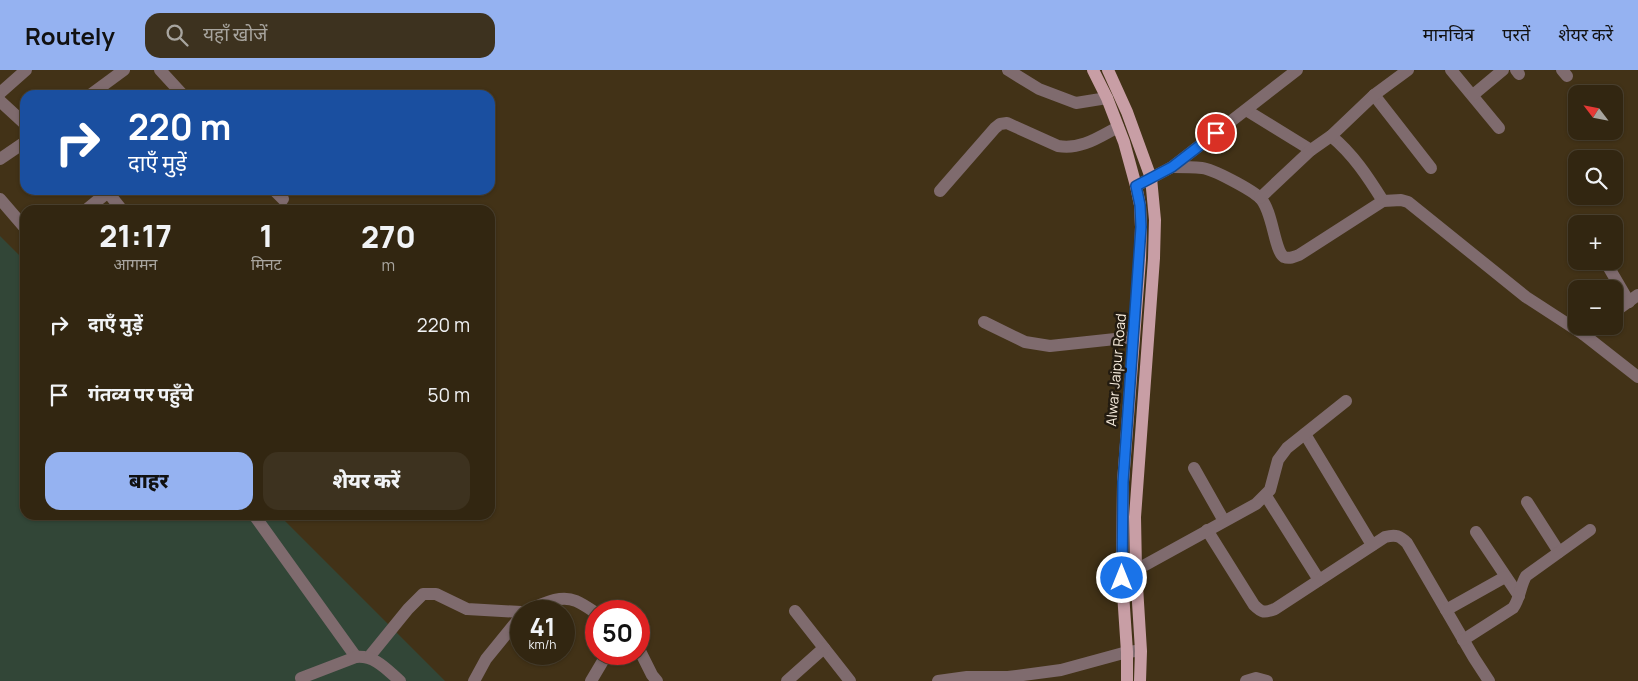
<!DOCTYPE html>
<html lang="hi">
<head>
<meta charset="utf-8">
<style>
  :root { --surface:#322611; --page:#3d321f; --text:#f1f3f6; --muted:#a8a59f; --line:#4d4331; --accent:#95b2f1 }
  body { margin:0; font-family:Manrope,"Noto Sans Devanagari",sans-serif; background:var(--page); color:var(--text); height:100vh; display:flex; flex-direction:column; font-size:19px; white-space:nowrap }
  * { box-sizing:border-box; margin:0 }
  p { font-size:16px; color:var(--muted) }
  .icon { flex:none; width:28px; height:28px; fill:none; stroke:currentColor; stroke-width:2; stroke-linecap:round; stroke-linejoin:round }
  .map { position:relative; flex:1; overflow:hidden }
  .sheet { position:absolute; left:20px; top:135px; width:475px; height:315px; display:flex; flex-direction:column; background:var(--surface); border-radius:15px; box-shadow:0 1px 4px #0004,0 0 0 1px var(--line) }
  .sheet>* { flex:none }
  .hud { position:absolute; left:20px; top:20px; width:475px; height:105px; border-radius:15px; box-shadow:0 1px 4px #0004,0 0 0 1px var(--line); background:#1a4fa0; color:#fff; overflow:hidden }
  .needle { width:32px; rotate:302deg }
  .buttons { position:absolute; left:1568px; top:15px; display:grid; gap:10px }
  .buttons a { display:grid; place-items:center; width:55px; height:55px; border-radius:10px; background:var(--surface); box-shadow:0 1px 4px #0004,0 0 0 1px var(--line); font-size:25px }
  .speed { position:absolute; left:510px; top:530px; display:flex; gap:10px; font-size:25px; font-weight:700; text-align:center }
  .speed>* { display:grid; place-content:center; width:65px; height:65px; border-radius:50%; background:var(--surface); box-shadow:0 1px 4px #0004,0 0 0 1px var(--line); line-height:1 }
  .speed small { font-size:12px; font-weight:400 }
  .speed .limit { border:8px solid #d22; background:#fff; color:#111 }
  .pin { position:absolute; display:grid; place-items:center; width:42px; height:42px; color:#fff; margin:-21px; border:2px solid #fff; border-radius:50%; box-shadow:0 1px 5px #0007 }
  .me { position:absolute; width:55px; margin:-28px; rotate:0deg; stroke-linejoin:round; filter:drop-shadow(0 0 4px #0008) }
  .turn { display:flex; align-items:center; gap:18px; height:105px; padding:0 25px; font-size:22px }
  .turn .icon { width:65px; height:65px; stroke-width:2.5 }
  .turn b { display:block; font-size:35px; line-height:42px }
  .eta { display:flex; justify-content:space-evenly; align-items:center; height:85px; text-align:center }
  .eta b { font-size:30px; font-weight:800; line-height:35px }
  .cta { display:flex; gap:10px; margin-top:auto; padding:10px 25px }
  .cta a { flex:1; height:58px; border-radius:15px; background:var(--accent); color:#111; font-size:20px; font-weight:800; line-height:58px; text-align:center }
  .cta a+a { background:var(--page); color:var(--text) }
  ul { padding:0; list-style:none }
  li { display:flex; align-items:center; gap:15px; height:70px; padding:0 25px }
  li div { flex:1 }
  li b { display:block; font-size:19px }
  li em { font-style:normal }
  header { display:flex; align-items:center; gap:30px; box-sizing:border-box; height:70px; padding:0 25px; background:var(--accent); color:#111 }
  header strong { font-size:24px }
  nav { display:flex; gap:28px; margin-inline-start:auto; font-size:18px }
  .search { width:350px; height:45px; background:var(--page); display:flex; align-items:center; gap:12px; box-sizing:border-box; padding:0 18px; border-radius:15px; color:var(--muted); font-size:19px }
  .map>svg:first-child { display:block }
  .green { fill:#324637 }
  .lines { fill:none; stroke-linecap:round; stroke-linejoin:round }
  .minor { stroke:#7f6b6e; stroke-width:12 }
  .major { stroke:#c89ea5; stroke-width:12 }
  .route-casing { stroke:#114b97; stroke-width:12 }
  .route { stroke:#1a73e8; stroke-width:9 }
  .labels { text-anchor:middle; stroke-width:5; stroke-linejoin:round; paint-order:stroke }
  .street-label { font-size:14px; fill:#f9eedf; stroke:#231b10 }
</style>
</head>
<body>
<header>
<strong>Routely</strong>
<div class="search"><svg class="icon" aria-label="search" viewBox="0 0 24 24"><circle cx="10" cy="10" r="6"/><path d="M15 15l6 6"/></svg>यहाँ खोजें</div>
<nav><a>मानचित्र</a><a>परतें</a><a>शेयर करें</a></nav>
</header>
<div class="map">
<svg width="1638" height="611" viewBox="0 0 1638 611">
  <rect width="100%" height="100%" fill="#423217"/>
  <!-- green -->
  <path class="green" d="M0 166 25 191V445H279L445 611H0Z"/>
  <g class="lines">
    <!-- minor -->
    <g class="minor">
      <path d="M160 0 183 25"/>
      <path d="M1008 0 1039 19 1076 33 1107 28"/>
      <path d="M1451 0 1499 58"/>
      <path d="M1516 0 1519 4"/>
      <path d="M1562 0 1567 6"/>
      <path d="M0 23 26 0"/>
      <path d="M90 25 124 0"/>
      <path d="M1374 25 1431 98"/>
      <path d="M1473 25 1503 0"/>
      <path d="M0 31 25 54"/>
      <path d="M1246 40 1311 80"/>
      <path d="M1331 66C1353 84 1368 107 1383 131"/>
      <path d="M0 89 25 72"/>
      <path d="M1172 97C1182 97 1192 97 1202 98 1213 99 1252 120 1260 128 1273 140 1274 181 1284 187 1289 189 1294 187 1299 185L1383 131 1401 130 1408 132 1526 227 1583 264 1638 307"/>
      <path d="M1136 116 1172 97 1297 0"/>
      <path d="M106 120 122 140"/>
      <path d="M274 120 283 129"/>
      <path d="M940 121 995 58 1000 54 1007 53 1058 76C1081 80 1099 67 1118 57"/>
      <path d="M1260 128 1311 80 1331 66 1374 25 1408 0"/>
      <path d="M0 129 25 158"/>
      <path d="M86 140 108 122"/>
      <path d="M1605 191 1629 232"/>
      <path d="M1614 242 1638 225"/>
      <path d="M984 252 1025 272 1050 276 1134 267"/>
      <path d="M1583 264 1594 256"/>
      <path d="M1305 364 1372 475"/>
      <path d="M1194 398 1224 451"/>
      <path d="M1266 426 1319 510"/>
      <path d="M1527 432 1559 482"/>
      <path d="M254 445 356 587"/>
      <path d="M1207 460 1254 535C1262 543 1264 543 1275 539L1385 467C1396 464 1400 466 1407 473L1474 588 1489 611"/>
      <path d="M1476 462 1519 526"/>
      <path d="M1136 500 1256 434 1270 420 1278 390 1287 378 1346 331"/>
      <path d="M1446 540 1505 507"/>
      <path d="M526 541C541 535 559 524 576 531 583 534 590 539 596 543"/>
      <path d="M795 541 850 611"/>
      <path d="M1463 570 1513 538C1520 529 1520 516 1526 506L1590 460"/>
      <path d="M639 579 652 605 657 611"/>
      <path d="M369 587 408 539 423 524H436L467 539 521 542"/>
      <path d="M301 608 356 587C375 585 387 600 400 611"/>
      <path d="M474 611 486 589 521 546"/>
      <path d="M591 611 607 584"/>
      <path d="M787 611 824 578"/>
      <path d="M938 611 967 607H1008L1061 600 1127 582 1136 581"/>
      <path d="M1246 611 1256 608 1267 611"/>
    </g>
    <!-- major -->
    <g class="major">
      <path d="M1093 0 1107 28 1124 72 1136 116 1140 135 1141 157 1140 190 1123 412 1122 508 1127 582V611"/>
      <path d="M1108 0 1127 42 1151 108 1155 150 1154 188 1135 447 1136 500 1141 581 1140 611"/>
    </g>
  </g>
  <g class="lines">
    <defs>
      <path id="route" d="M1122 508 1123 412 1141 157 1140 135 1136 116 1172 97 1216 63"/>
    </defs>
    <!-- route casing -->
    <use href="#route" class="route-casing"/>
    <!-- route -->
    <use href="#route" class="route"/>
  </g>
  <g class="labels">
    <!-- street labels -->
    <g class="street-label">
      <text transform="translate(1116 300) rotate(-85)" y="5">Alwar Jaipur Road</text>
    </g>
  </g>
</svg>
<div class="buttons">
<a><svg class="needle" viewBox="-14 -14 28 28"><path d="M0-13l5 13h-10z" fill="#e53935"/><path d="M0 13l5-13h-10z" fill="#a8a59f"/></svg></a>
<a><svg class="icon" aria-label="search" viewBox="0 0 24 24"><circle cx="10" cy="10" r="6"/><path d="M15 15l6 6"/></svg></a>
<a>+</a>
<a>−</a>
</div>
<div class="speed"><div>41<small>km/h</small></div><div class="limit">50</div></div>
<div class="pin" style="left:1216px;top:63px;background:#d93025"><svg class="icon" aria-label="arrive" viewBox="0 0 24 24"><path d="M6 21V4h12l-3 4 3 4H6"/></svg></div>
<svg class="me" style="left:1122px;top:508px" viewBox="-20 -20 40 40"><circle r="17" fill="#1a73e8" stroke="#fff" stroke-width="3"/><path d="M0-11L8 9 0 5-8 9z" fill="#fff"/></svg>
<div class="hud">
<div class="turn"><svg class="icon" aria-label="right" viewBox="0 0 24 24"><path d="M7 20v-9h11M14 6l5 5-5 5"/></svg><div><b>220 m</b>दाएँ मुड़ें</div></div>
</div>
<section class="sheet">
<div class="eta">
<div><b>21:17</b><p>आगमन</p></div>
<div><b>1</b><p>मिनट</p></div>
<div><b>270</b><p>m</p></div>
</div>
<ul>
<li><svg class="icon" aria-label="right" viewBox="0 0 24 24"><path d="M7 20v-9h11M14 6l5 5-5 5"/></svg><div><b>दाएँ मुड़ें</b></div><em>220 m</em></li>
<li><svg class="icon" aria-label="arrive" viewBox="0 0 24 24"><path d="M6 21V4h12l-3 4 3 4H6"/></svg><div><b>गंतव्य पर पहुँचे</b></div><em>50 m</em></li>
</ul>
<div class="cta"><a>बाहर</a><a>शेयर करें</a></div>
</section>
</div>
</body>
</html>
